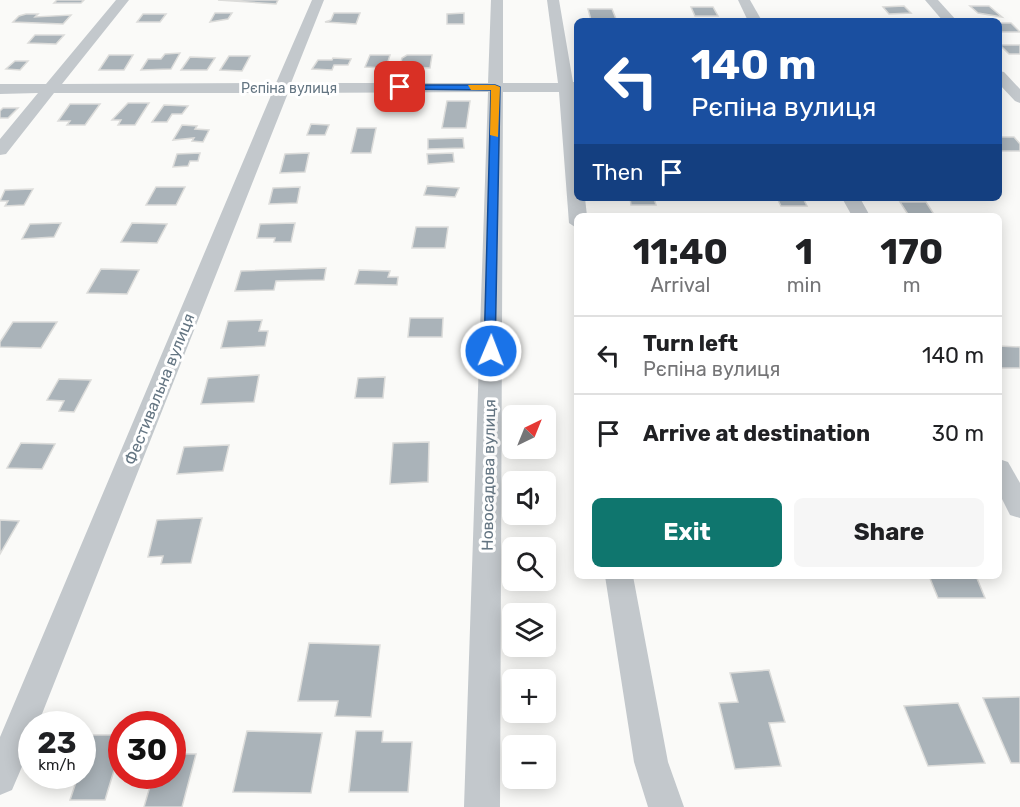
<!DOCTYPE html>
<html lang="en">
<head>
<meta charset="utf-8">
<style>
  :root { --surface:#fff; --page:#f6f6f6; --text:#202124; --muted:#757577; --line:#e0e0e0; --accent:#0f766e }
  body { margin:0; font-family:Rubik,sans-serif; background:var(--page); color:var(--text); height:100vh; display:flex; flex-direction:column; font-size:22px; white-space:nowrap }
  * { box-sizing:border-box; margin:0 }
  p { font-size:20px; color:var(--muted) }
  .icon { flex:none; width:33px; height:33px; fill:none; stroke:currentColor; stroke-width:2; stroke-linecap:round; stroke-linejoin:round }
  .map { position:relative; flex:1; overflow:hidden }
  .side { position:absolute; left:574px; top:213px; width:428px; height:366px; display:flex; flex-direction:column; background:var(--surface); border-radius:9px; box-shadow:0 3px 15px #0003 }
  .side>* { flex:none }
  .banner { position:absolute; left:574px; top:18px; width:428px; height:183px; border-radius:9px; box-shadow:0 3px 15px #0003; background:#1a4fa0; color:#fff; overflow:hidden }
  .needle { width:39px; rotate:43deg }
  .fabs { position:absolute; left:502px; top:405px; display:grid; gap:12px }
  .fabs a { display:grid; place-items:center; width:54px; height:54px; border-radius:9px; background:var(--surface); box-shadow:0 3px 15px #0003; font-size:30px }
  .speed { position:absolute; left:18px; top:711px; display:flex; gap:12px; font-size:30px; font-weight:700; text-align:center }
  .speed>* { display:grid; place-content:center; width:78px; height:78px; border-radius:50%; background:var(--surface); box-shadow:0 3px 15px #0003; line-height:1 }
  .speed small { font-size:15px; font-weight:400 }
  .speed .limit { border:9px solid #d22; background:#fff; color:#111 }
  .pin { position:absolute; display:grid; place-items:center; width:51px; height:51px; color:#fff; margin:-26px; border-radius:12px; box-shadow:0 3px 9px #0006 }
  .me { position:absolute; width:66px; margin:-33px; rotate:1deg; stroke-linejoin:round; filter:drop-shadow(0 0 4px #0008) }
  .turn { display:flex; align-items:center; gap:21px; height:126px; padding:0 18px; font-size:27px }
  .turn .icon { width:78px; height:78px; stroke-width:2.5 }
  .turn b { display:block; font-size:42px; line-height:51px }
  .then { display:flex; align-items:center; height:57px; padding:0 18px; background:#0003; gap:12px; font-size:22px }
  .eta { display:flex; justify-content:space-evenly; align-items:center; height:102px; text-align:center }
  .eta b { font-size:36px; font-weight:700; line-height:42px }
  .primary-button { display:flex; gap:12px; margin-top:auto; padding:12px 18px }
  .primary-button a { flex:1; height:69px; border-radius:9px; background:var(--accent); color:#fff; font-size:24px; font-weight:700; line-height:69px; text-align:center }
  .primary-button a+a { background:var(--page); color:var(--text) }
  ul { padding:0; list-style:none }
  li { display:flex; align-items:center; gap:18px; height:78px; padding:0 18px; border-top:2px solid var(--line) }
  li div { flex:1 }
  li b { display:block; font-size:22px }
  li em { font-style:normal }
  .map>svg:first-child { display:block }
  .building { fill:#aab3b9; stroke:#dcdcda; stroke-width:1.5 }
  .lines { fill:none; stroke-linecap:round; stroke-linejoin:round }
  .minor { fill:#c3c8cc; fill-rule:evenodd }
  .route { fill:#1a73e8; stroke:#114b97; stroke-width:1.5 }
  .slow { fill:#f59e0b }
  .labels { text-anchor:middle; stroke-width:6; stroke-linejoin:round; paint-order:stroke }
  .far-street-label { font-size:14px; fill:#657683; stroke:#fff }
  .street-label { font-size:16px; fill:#657683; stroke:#fff }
</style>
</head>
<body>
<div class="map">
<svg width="1020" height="807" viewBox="0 0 1020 807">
  <rect width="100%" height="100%" fill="#fafaf8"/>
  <!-- building -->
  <g class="building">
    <path d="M57 0H84L81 3H54Z"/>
    <path d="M218 0H278L276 4Z"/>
    <path d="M904 6 911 13 889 14 883 7Z"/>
    <path d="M970 6H989L1002 17 978 13Z"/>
    <path d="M691 7H713L718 16H695Z"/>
    <path d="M588 9H612L616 19 591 20Z"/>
    <path d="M215 13H232L228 19 210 22Z"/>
    <path d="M334 13H360L356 24 325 22 331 20Z"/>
    <path d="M464 13V24H447V14Z"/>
    <path d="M26 14H38L35 17 71 15 63 24 13 22 19 16Z"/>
    <path d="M143 14H166L160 22H137Z"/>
    <path d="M999 23H1011L1020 32H999Z"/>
    <path d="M35 35H64L56 44 28 43Z"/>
    <path d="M1000 45H1020V54H1009Z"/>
    <path d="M180 53 171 69 141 70 148 59H161L165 54Z"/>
    <path d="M109 55H133L124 70H99Z"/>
    <path d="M370 55H390L386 68 365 67Z"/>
    <path d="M407 55H432L430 68 400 66 402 58Z"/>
    <path d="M229 56H250L242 71 220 70Z"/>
    <path d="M190 57 215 58 207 70H181Z"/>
    <path d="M333 58 351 59 348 65H334L332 70 312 69 318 60H332Z"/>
    <path d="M15 61H28L20 70 6 69Z"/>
    <path d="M447 101H470L466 128H442Z"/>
    <path d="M128 103H149L135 125H118L121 120H112Z"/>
    <path d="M70 104H100L85 125H67L70 121H58Z"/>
    <path d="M164 105 188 106 182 114H172L167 122H152Z"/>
    <path d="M3 108H18L8 118H0V111Z"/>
    <path d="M311 124 329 125 325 135H307Z"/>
    <path d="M182 125 197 126 195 129 209 130 203 142 192 141 194 138 173 140Z"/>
    <path d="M357 128H376L371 153H351Z"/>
    <path d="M999 137H1014L1020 144V151H999Z"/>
    <path d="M463 138 464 148 428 149V139Z"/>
    <path d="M200 153 198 161H190L188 166 173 167 177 154Z"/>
    <path d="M309 153 305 172 280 173 285 154Z"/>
    <path d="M453 153 454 162 428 164 427 154Z"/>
    <path d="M427 186 459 188 455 197 424 195Z"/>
    <path d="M156 187H185L176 205H146Z"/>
    <path d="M300 187 297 203 269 204 273 188Z"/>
    <path d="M33 189 24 205 5 206 8 201H0L5 190Z"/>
    <path d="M630 198H654L656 205H631Z"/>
    <path d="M777 198H803L807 206H781Z"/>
    <path d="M900 202H926L935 216H909Z"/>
    <path d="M61 223 54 237 22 239 30 224Z"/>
    <path d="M132 223 167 224 157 243 121 242Z"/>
    <path d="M295 223 291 242H274L275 238H257L260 224Z"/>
    <path d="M416 227H448L445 248H412Z"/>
    <path d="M326 268 324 280 276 281 274 290 235 291 241 271Z"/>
    <path d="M101 269 139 270 127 294 87 293Z"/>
    <path d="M359 270 390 271 388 277H398L397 285 355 284Z"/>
    <path d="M410 318H443L442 337H408Z"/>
    <path d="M262 320 259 331H268L265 346 221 348 228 321Z"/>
    <path d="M13 322H57L41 348 0 347V342Z"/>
    <path d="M999 346 1020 347V368H999Z"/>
    <path d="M259 375 254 402 201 404 208 378Z"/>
    <path d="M385 377 383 398H355L358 378Z"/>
    <path d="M59 379 91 380 74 412 59 411 64 401 47 400Z"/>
    <path d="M429 442 428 482 390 484 393 443Z"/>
    <path d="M21 443 55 444 42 469 7 468Z"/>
    <path d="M229 445 223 471 177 474 184 447Z"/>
    <path d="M202 518 191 563 161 564 163 556 148 557 157 520Z"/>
    <path d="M0 520 19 521 0 554Z"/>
    <path d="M929 576H976L985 598H938Z"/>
    <path d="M309 643 380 645 371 717 335 716 338 701H298Z"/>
    <path d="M769 670 785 722 769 723 781 766 735 769 719 703 738 702 730 673Z"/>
    <path d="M1020 697V763H1011L983 698Z"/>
    <path d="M958 703 985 763 928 766 904 706Z"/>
    <path d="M247 731 322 733 311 793 233 792Z"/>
    <path d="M356 731H383L382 742H412L408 792H349Z"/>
    <path d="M82 735H122V744L105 800H70L78 776H82Z"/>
    <path d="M172 754H196L182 807H144L153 776H172Z"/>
  </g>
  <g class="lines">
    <!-- minor -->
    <g class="minor">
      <path d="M116 0H129L62 84 276 83 312 0H324L291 83H488L491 0H503V83H558L547 0H559L573 82H578V92H574L578 126V198H585L587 216H578V229L569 223 559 92H503L500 807H464L488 92 288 93 38 724H32C32 748 21 768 12 790L0 795V737L272 93H54L6 154 0 155V139L38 93 0 94V84H46Z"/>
      <path d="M738 0H750L762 21H748Z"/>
      <path d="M925 0H938L957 21H943Z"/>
      <path d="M999 71 1004 72 1020 89V103L1015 101 999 84Z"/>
      <path d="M842 198H860L870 216H852Z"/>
      <path d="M999 459 1008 462 1020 483V518L1010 515 999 493Z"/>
      <path d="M605 576H633L668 762 684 807H648L634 762Z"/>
    </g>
  </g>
  <!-- route -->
  <path class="route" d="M400 85H495L500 87 495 354H486L484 351 491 90 397 89Z"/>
  <!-- slow -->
  <path class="slow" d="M468 85H495L500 87 498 137 490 135 491 90H471Z"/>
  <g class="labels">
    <!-- far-street labels -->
    <g class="far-street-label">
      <text x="289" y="93">Рєпіна вулиця</text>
    </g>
    <!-- street labels -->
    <g class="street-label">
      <text transform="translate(159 389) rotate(-68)" y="6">Фестивальна вулиця</text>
      <text transform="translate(488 475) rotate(-89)" y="6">Новосадова вулиця</text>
    </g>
  </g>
</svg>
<div class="fabs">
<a><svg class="needle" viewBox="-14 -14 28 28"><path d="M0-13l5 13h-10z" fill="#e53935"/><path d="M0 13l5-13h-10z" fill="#757577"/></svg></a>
<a><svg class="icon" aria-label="sound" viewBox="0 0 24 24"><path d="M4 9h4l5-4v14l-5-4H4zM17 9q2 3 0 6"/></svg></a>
<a><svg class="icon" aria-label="search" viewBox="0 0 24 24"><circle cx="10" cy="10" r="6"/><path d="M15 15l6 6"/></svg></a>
<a><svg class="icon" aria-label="layers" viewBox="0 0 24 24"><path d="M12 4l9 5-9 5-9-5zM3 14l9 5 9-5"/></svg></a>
<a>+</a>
<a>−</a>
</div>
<div class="speed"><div>23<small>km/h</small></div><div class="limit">30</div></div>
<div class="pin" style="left:400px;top:87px;background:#d93025"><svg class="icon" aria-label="arrive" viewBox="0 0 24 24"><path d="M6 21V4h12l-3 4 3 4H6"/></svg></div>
<svg class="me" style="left:491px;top:351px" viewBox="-20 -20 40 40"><circle r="17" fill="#1a73e8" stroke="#fff" stroke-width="3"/><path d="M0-11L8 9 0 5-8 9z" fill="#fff"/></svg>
<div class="banner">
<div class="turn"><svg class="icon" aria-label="left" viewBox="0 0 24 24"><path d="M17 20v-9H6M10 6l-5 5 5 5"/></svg><div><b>140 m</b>Рєпіна вулиця</div></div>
<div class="then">Then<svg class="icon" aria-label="arrive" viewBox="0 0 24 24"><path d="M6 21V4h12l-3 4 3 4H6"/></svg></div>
</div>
<section class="side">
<div class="eta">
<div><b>11:40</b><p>Arrival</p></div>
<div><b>1</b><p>min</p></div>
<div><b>170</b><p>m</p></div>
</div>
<ul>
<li><svg class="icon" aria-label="left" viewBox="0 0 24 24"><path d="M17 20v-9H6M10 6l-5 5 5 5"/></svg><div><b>Turn left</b><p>Рєпіна вулиця</p></div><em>140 m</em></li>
<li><svg class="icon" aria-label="arrive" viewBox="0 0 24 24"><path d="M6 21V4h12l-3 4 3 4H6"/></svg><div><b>Arrive at destination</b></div><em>30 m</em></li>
</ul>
<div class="primary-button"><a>Exit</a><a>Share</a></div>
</section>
</div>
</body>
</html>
